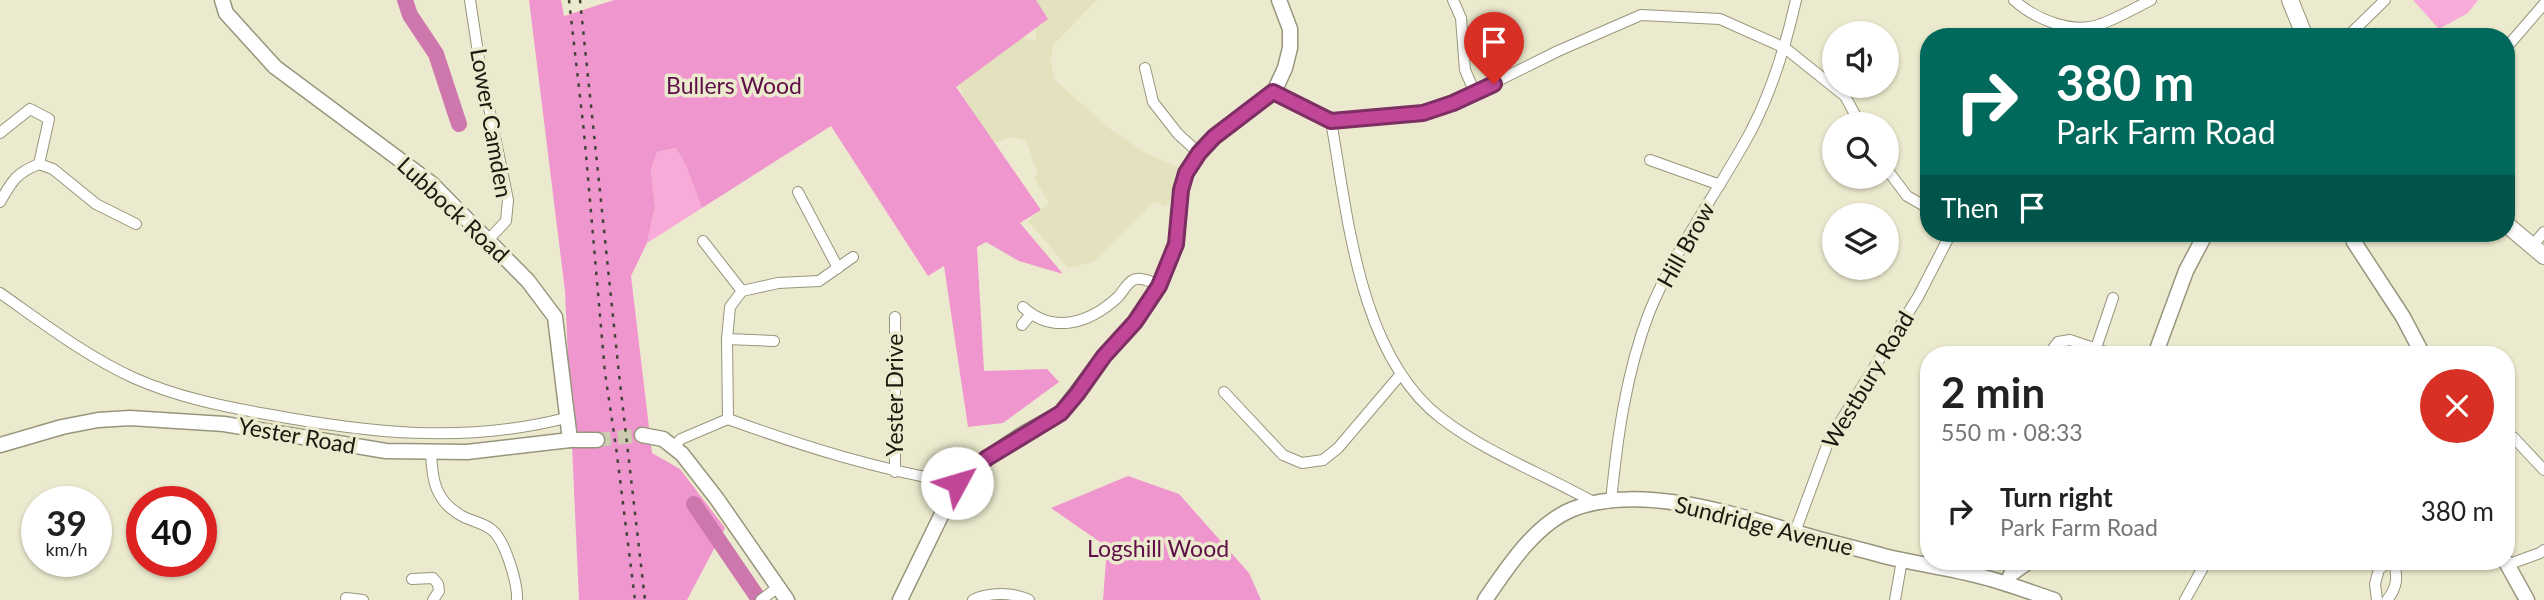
<!DOCTYPE html>
<html lang="en">
<head>
<meta charset="utf-8">
<style>
  :root { --surface:#fff; --page:#f2f2f2; --text:#222; --muted:#767676 }
  body { margin:0; font-family:Lato,sans-serif; background:var(--page); color:var(--text); height:100vh; display:flex; flex-direction:column; font-size:26px; white-space:nowrap }
  * { box-sizing:border-box; margin:0 }
  p { font-size:23px; color:var(--muted) }
  .icon { flex:none; width:38px; height:38px; fill:none; stroke:currentColor; stroke-width:2; stroke-linecap:round; stroke-linejoin:round }
  .map { position:relative; flex:1; overflow:hidden }
  .panel { position:absolute; left:1920px; top:346px; width:595px; height:224px; display:flex; flex-direction:column; background:var(--surface); border-radius:28px; box-shadow:0 2px 5px #0004 }
  .panel>* { flex:none }
  .top-card { position:absolute; left:1920px; top:28px; width:595px; height:214px; border-radius:28px; box-shadow:0 2px 5px #0004; background:#00695c; color:#fff; overflow:hidden }
  .tools { position:absolute; left:1822px; top:21px; display:grid; gap:14px }
  .tools a { display:grid; place-items:center; width:77px; height:77px; border-radius:50%; background:var(--surface); box-shadow:0 2px 5px #0004; font-size:35px }
  .speed { position:absolute; left:21px; top:486px; display:flex; gap:14px; font-size:35px; font-weight:700; text-align:center }
  .speed>* { display:grid; place-content:center; width:91px; height:91px; border-radius:50%; background:var(--surface); box-shadow:0 2px 5px #0004; line-height:1 }
  .speed small { font-size:18px; font-weight:400 }
  .speed .limit { border:10px solid #d22; background:#fff; color:#111 }
  .pin { position:absolute; display:grid; place-items:center; width:60px; height:60px; color:#fff; margin:-72px -30px; border-radius:50% 50% 50% 0; rotate:-45deg; box-shadow:0 0 7px #0007 }
  .pin .icon { rotate:45deg }
  .me { position:absolute; width:77px; margin:-38px; rotate:51deg; stroke-linejoin:round; filter:drop-shadow(0 0 5px #0008) }
  .turn { display:flex; align-items:center; gap:24px; height:147px; padding:0 21px; font-size:32px }
  .turn .icon { width:91px; height:91px; stroke-width:2.5 }
  .turn b { display:block; font-size:49px; line-height:60px }
  .then { display:flex; align-items:center; height:66px; padding:0 21px; background:#0003; gap:14px; font-size:26px }
  .round { display:grid; place-items:center; flex:none; width:74px; height:74px; border-radius:37px; background:var(--page) }
  .head { display:flex; align-items:center; justify-content:space-between; height:119px; padding:0 21px }
  h1 { font-size:42px; font-weight:700; line-height:52px }
  ul { padding:0; list-style:none }
  li { display:flex; align-items:center; gap:21px; height:91px; padding:0 21px }
  li div { flex:1 }
  li b { display:block; font-size:26px }
  li em { font-style:normal }
  .map>svg:first-child { display:block }
  .built { fill:#e4e2be }
  .green { fill:#f8abd9 }
  .forest { fill:#f096ce }
  .lines { fill:none; stroke-linecap:round; stroke-linejoin:round }
  .river { stroke:#ce77ad; stroke-width:16 }
  .secondary-tunnel { stroke:#cccbb1; stroke-width:14; stroke-dasharray:14 7; stroke-linecap:butt }
  .street-casing { stroke:#97967c; stroke-width:12 }
  .secondary-casing { stroke:#97967c; stroke-width:17 }
  .primary-casing { stroke:#97967c; stroke-width:18 }
  .street { stroke:#fff; stroke-width:10 }
  .secondary { stroke:#fff; stroke-width:14 }
  .primary { stroke:#fff; stroke-width:16 }
  .rail { stroke:#434335; stroke-width:2.5; stroke-dasharray:3.5 7; stroke-linecap:butt }
  .route-casing { stroke:#7d2e63; stroke-width:18 }
  .route { stroke:#c14698; stroke-width:12 }
  .labels { text-anchor:middle; stroke-width:7; stroke-linejoin:round; paint-order:stroke }
  .park-label { font-size:23px; fill:#5e0f47; stroke:#eceace }
  .street-label { font-size:23px; fill:#19190f; stroke:#eceace }
</style>
</head>
<body>
<div class="map">
<svg width="2544" height="600" viewBox="0 0 2544 600">
  <rect width="100%" height="100%" fill="#eceace"/>
  <!-- built -->
  <path class="built" d="M1017 0H1097L1054 44 1050 60 1055 80 1109 128 1142 151 1180 168 1173 181 1177 183 1173 198 1164 207 1159 202 1153 203 1093 262 1068 268 1028 221 1049 203 1034 178 1038 174 1026 141 1012 137 981 147 953 67 1019 36 1037 41 1035 28Z"/>
  <!-- green -->
  <g class="green">
    <path d="M2413 0H2478L2468 13 2439 29Z"/>
    <path d="M676 148 686 166 702 208 647 243 655 207 651 170 657 152Z"/>
  </g>
  <!-- forest -->
  <g class="forest">
    <path d="M529 0H561L564 16 614 0H1036L1048 19 956 87 1041 210 1020 223 1063 274 1019 261 986 242 977 247 984 371 1047 369 1059 382 1003 423 968 427 944 266 928 276 831 126 702 208 686 166 676 148 657 152 651 170 655 207 647 243 631 276 652 453 680 469 725 528 687 600H579L565 291Z"/>
    <path d="M1128 476 1179 494 1249 573 1261 600H1103L1107 547 1051 508Z"/>
  </g>
  <g class="lines">
    <!-- river -->
    <g class="river">
      <path d="M405 0 410 15 436 54 459 124"/>
      <path d="M694 504 756 595"/>
    </g>
    <!-- secondary-tunnel -->
    <path class="secondary-tunnel" d="M597 440 642 435"/>
    <defs>
      <g id="street">
        <path d="M470 0 479 59 508 200 506 221 489 239"/>
        <path d="M1453 0 1461 18 1465 70 1475 93"/>
        <path d="M2014 0C2035 19 2072 35 2101 24 2118 18 2135 8 2151 0"/>
        <path d="M2347 37 2385 0"/>
        <path d="M2506 48 2544 4"/>
        <path d="M1145 68 1153 102 1178 134 1199 153"/>
        <path d="M1274 92 1331 121 1423 113 1453 103 1558 51 1641 15 1720 19 1785 48 1845 96 1860 124"/>
        <path d="M1331 121C1348 217 1359 355 1441 418 1488 454 1544 474 1595 503"/>
        <path d="M0 133 30 109 49 119 39 164 53 169 96 204 136 224"/>
        <path d="M1650 160 1720 185"/>
        <path d="M1886 168 1907 196 1928 208"/>
        <path d="M798 192 838 268"/>
        <path d="M0 202C12 181 16 173 39 164"/>
        <path d="M2057 233H2080"/>
        <path d="M703 241 742 291"/>
        <path d="M2532 246 2544 232"/>
        <path d="M0 293C43 323 86 356 134 378 177 397 221 406 266 414 368 433 464 444 566 418"/>
        <path d="M1023 307C1053 335 1090 323 1118 297 1123 292 1126 284 1133 280 1141 276 1152 282 1159 286"/>
        <path d="M1022 325 1031 314"/>
        <path d="M727 339 774 341"/>
        <path d="M2096 348 2113 298"/>
        <path d="M2048 355 2058 342 2070 340 2114 355"/>
        <path d="M1224 392 1283 455 1302 463 1323 460 1338 448 1401 374"/>
        <path d="M728 419 727 339 730 307 742 291 778 283 819 281 853 257"/>
        <path d="M2513 437 2544 470"/>
        <path d="M674 446 681 439 728 419C805 447 876 469 957 483"/>
        <path d="M431 452C432 480 435 501 462 516 471 521 484 523 492 530 505 540 518 584 517 600"/>
        <path d="M895 472V317"/>
        <path d="M1611 502C1617 439 1626 373 1649 313 1675 249 1718 192 1751 131 1772 90 1786 45 1796 0"/>
        <path d="M1795 532 1829 440 1918 297 1951 233"/>
        <path d="M2507 565 2540 553 2544 550"/>
        <path d="M412 579 433 578 438 584 439 591 433 600"/>
        <path d="M346 598 363 600"/>
        <path d="M761 600 778 587"/>
        <path d="M973 600C988 592 1013 592 1029 600"/>
        <path d="M1895 600 1902 560"/>
        <path d="M2185 600 2206 562"/>
        <path d="M2377 600 2375 584 2379 569 2390 562"/>
        <path d="M2387 600C2397 588 2398 577 2394 562"/>
      </g>
      <g id="secondary">
        <path d="M222 0 226 13 275 67 431 183 528 281 555 317 570 440"/>
        <path d="M2352 233 2354 242 2403 317 2423 355"/>
        <path d="M2155 355 2186 271 2206 233"/>
        <path d="M642 435 663 439 682 454 717 499 787 600"/>
        <path d="M0 445 62 427 98 420 130 418 224 424 386 451 467 452 570 440H597"/>
        <path d="M2506 562 2527 600"/>
        <path d="M2007 584 2011 574 2028 562"/>
        <path d="M900 600 957 483 987 458 1023 434 1061 413 1104 356 1135 322 1159 286 1176 245 1181 190 1186 173 1199 153 1214 137 1274 92 1285 68 1290 48V29L1279 0"/>
        <path d="M1485 600C1507 568 1535 524 1573 509 1644 482 1742 517 1812 537 1836 544 1860 549 1884 556 1917 564 1950 568 1983 577 2007 583 2030 592 2054 600"/>
      </g>
      <g id="primary">
        <path d="M2290 0 2305 37"/>
        <path d="M2506 224 2544 256"/>
      </g>
    </defs>
    <!-- street casing -->
    <use href="#street" class="street-casing"/>
    <!-- secondary casing -->
    <use href="#secondary" class="secondary-casing"/>
    <!-- primary casing -->
    <use href="#primary" class="primary-casing"/>
    <!-- street -->
    <use href="#street" class="street"/>
    <!-- secondary -->
    <use href="#secondary" class="secondary"/>
    <!-- primary -->
    <use href="#primary" class="primary"/>
    <!-- rail -->
    <g class="rail">
      <path d="M569 0 584 132 605 373 616 447 635 600"/>
      <path d="M580 0 619 374 645 600"/>
    </g>
  </g>
  <g class="lines">
    <defs>
      <path id="route" d="M957 483 987 458 1061 413 1077 394 1104 356 1135 322 1159 286 1176 244 1181 190 1186 173 1199 153 1214 137 1273 92 1331 121 1423 113 1453 103 1494 84"/>
    </defs>
    <!-- route casing -->
    <use href="#route" class="route-casing"/>
    <!-- route -->
    <use href="#route" class="route"/>
  </g>
  <g class="labels">
    <!-- park labels -->
    <g class="park-label">
      <text x="734" y="94">Bullers Wood</text>
      <text x="1158" y="557">Logshill Wood</text>
    </g>
    <!-- street labels -->
    <g class="street-label">
      <text transform="translate(491 123) rotate(80)" y="8">Lower Camden</text>
      <text transform="translate(453 210) rotate(43)" y="8">Lubbock Road</text>
      <text transform="translate(1686 245) rotate(-61)" y="8">Hill Brow</text>
      <text transform="translate(1868 380) rotate(-59)" y="8">Westbury Road</text>
      <text transform="translate(895 395) rotate(-90)" y="8">Yester Drive</text>
      <text transform="translate(297 436) rotate(10)" y="8">Yester Road</text>
      <text transform="translate(1764 526) rotate(14)" y="8">Sundridge Avenue</text>
    </g>
  </g>
</svg>
<div class="tools">
<a><svg class="icon" aria-label="sound" viewBox="0 0 24 24"><path d="M4 9h4l5-4v14l-5-4H4zM17 9q2 3 0 6"/></svg></a>
<a><svg class="icon" aria-label="search" viewBox="0 0 24 24"><circle cx="10" cy="10" r="6"/><path d="M15 15l6 6"/></svg></a>
<a><svg class="icon" aria-label="layers" viewBox="0 0 24 24"><path d="M12 4l9 5-9 5-9-5zM3 14l9 5 9-5"/></svg></a>
</div>
<div class="speed"><div>39<small>km/h</small></div><div class="limit">40</div></div>
<div class="pin" style="left:1494px;top:84px;background:#d93025"><svg class="icon" aria-label="arrive" viewBox="0 0 24 24"><path d="M6 21V4h12l-3 4 3 4H6"/></svg></div>
<svg class="me" style="left:957px;top:483px" viewBox="-20 -20 40 40"><circle r="19" fill="#fff"/><path d="M0-13L10 11 0 6-10 11z" fill="#c14698"/></svg>
<div class="top-card">
<div class="turn"><svg class="icon" aria-label="right" viewBox="0 0 24 24"><path d="M7 20v-9h11M14 6l5 5-5 5"/></svg><div><b>380 m</b>Park Farm Road</div></div>
<div class="then">Then<svg class="icon" aria-label="arrive" viewBox="0 0 24 24"><path d="M6 21V4h12l-3 4 3 4H6"/></svg></div>
</div>
<section class="panel">
<div class="head"><div><h1>2 min</h1><p>550 m · 08:33</p></div><a class="round" style="background:#d93025;color:#fff"><svg class="icon" aria-label="close" viewBox="0 0 24 24"><path d="M6 6l12 12M18 6L6 18"/></svg></a></div>
<ul>
<li><svg class="icon" aria-label="right" viewBox="0 0 24 24"><path d="M7 20v-9h11M14 6l5 5-5 5"/></svg><div><b>Turn right</b><p>Park Farm Road</p></div><em>380 m</em></li>
</ul>
</section>
</div>
</body>
</html>
